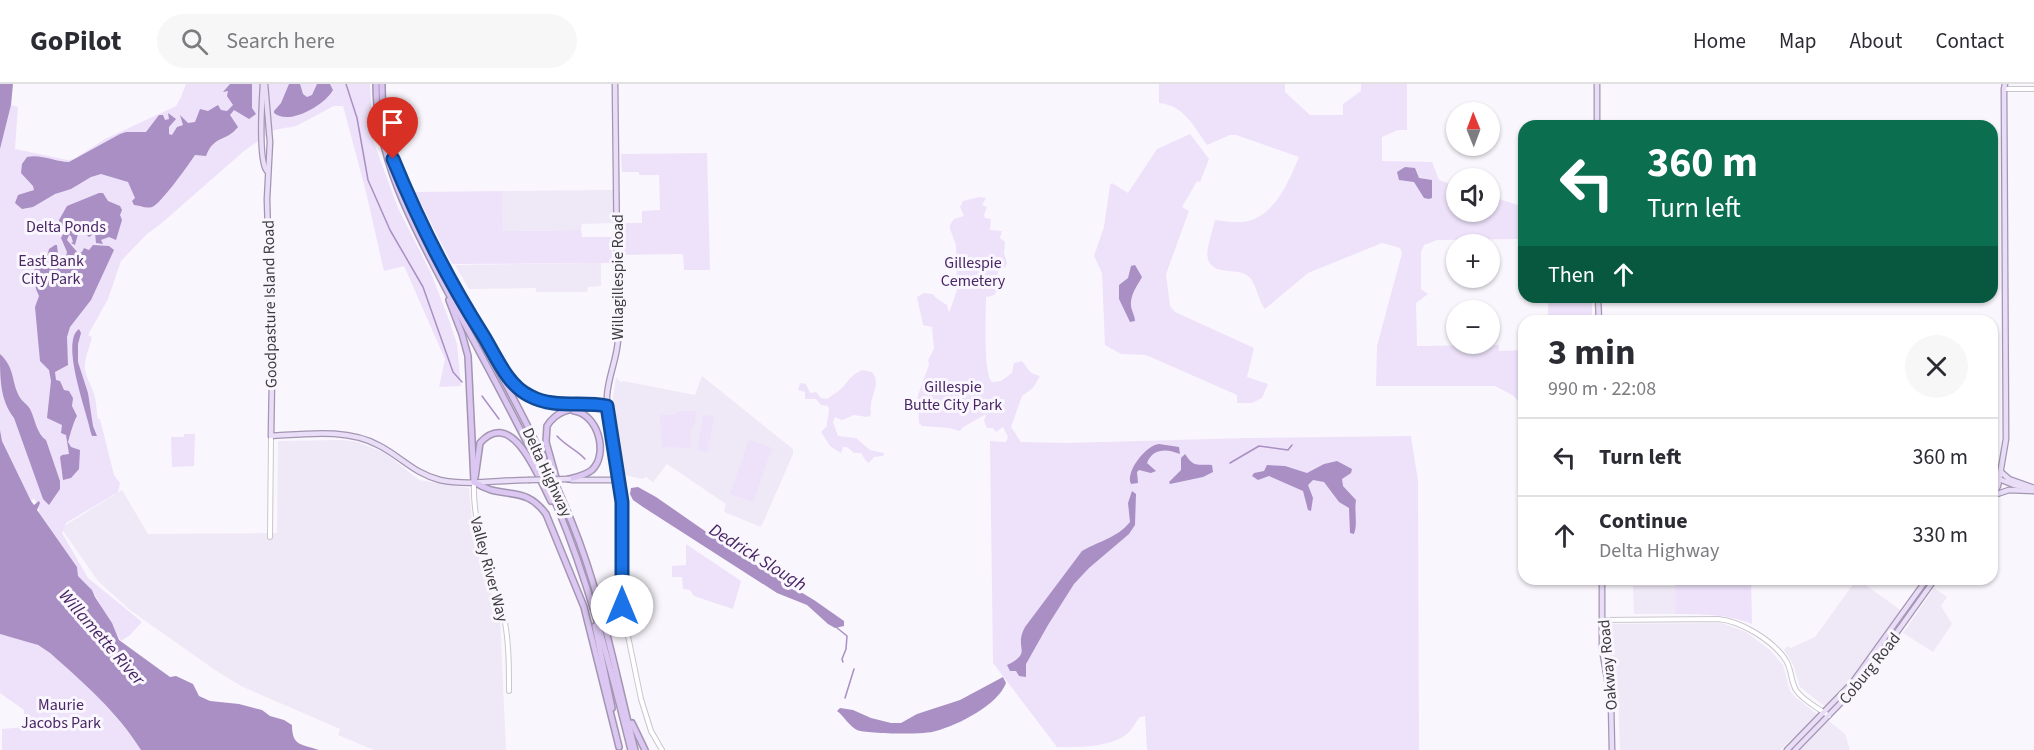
<!DOCTYPE html>
<html lang="en">
<head>
<meta charset="utf-8">
<style>
  :root { --surface:#fff; --page:#f7f7f7; --text:#2b2b33; --muted:#7c7c81; --line:#e1e1e2 }
  body { margin:0; font-family:"Source Sans 3",sans-serif; background:var(--page); color:var(--text); height:100vh; display:flex; flex-direction:column; font-size:22px; white-space:nowrap }
  * { box-sizing:border-box; margin:0 }
  p { font-size:20px; color:var(--muted) }
  .icon { flex:none; width:33px; height:33px; fill:none; stroke:currentColor; stroke-width:2; stroke-linecap:round; stroke-linejoin:round }
  .map { position:relative; flex:1; overflow:hidden }
  .drawer { position:absolute; left:1518px; top:231px; width:480px; height:270px; display:flex; flex-direction:column; background:var(--surface); border-radius:18px; box-shadow:0 2px 4px #0004 }
  .drawer>* { flex:none }
  .top-card { position:absolute; left:1518px; top:36px; width:480px; height:183px; border-radius:18px; box-shadow:0 2px 4px #0004; background:#0b6e4f; color:#fff; overflow:hidden }
  .needle { width:39px; rotate:359deg }
  .fabs { position:absolute; left:1446px; top:18px; display:grid; gap:12px }
  .fabs a { display:grid; place-items:center; width:54px; height:54px; border-radius:50%; background:var(--surface); box-shadow:0 2px 4px #0004; font-size:30px }
  .pin { position:absolute; display:grid; place-items:center; width:51px; height:51px; color:#fff; margin:-62px -26px; border-radius:50% 50% 50% 0; rotate:-45deg; box-shadow:0 0 6px #0007 }
  .pin .icon { rotate:45deg }
  .me { position:absolute; width:66px; margin:-33px; rotate:0deg; stroke-linejoin:round; filter:drop-shadow(0 0 4px #0008) }
  .turn { display:flex; align-items:center; gap:21px; height:126px; padding:0 30px; font-size:27px }
  .turn .icon { width:78px; height:78px; stroke-width:2.5 }
  .turn b { display:block; font-size:42px; line-height:51px }
  .then { display:flex; align-items:center; height:57px; padding:0 30px; background:#0003; gap:12px; font-size:22px }
  .round { display:grid; place-items:center; flex:none; width:63px; height:63px; border-radius:32px; background:var(--page) }
  .overview { display:flex; align-items:center; justify-content:space-between; height:102px; padding:0 30px }
  h1 { font-size:36px; font-weight:700; line-height:45px }
  ul { padding:0; list-style:none }
  li { display:flex; align-items:center; gap:18px; height:78px; padding:0 30px; border-top:2px solid var(--line) }
  li div { flex:1 }
  li b { display:block; font-size:22px }
  li em { font-style:normal }
  header { display:flex; align-items:center; gap:36px; box-sizing:border-box; height:84px; padding:0 30px; background:var(--surface); border-bottom:2px solid var(--line) }
  header strong { font-size:28px }
  nav { display:flex; gap:33px; margin-inline-start:auto; font-size:21px }
  .search { width:420px; height:54px; background:var(--page); display:flex; align-items:center; gap:15px; box-sizing:border-box; padding:0 21px; border-radius:33px; color:var(--muted); font-size:22px }
  .map>svg:first-child { display:block }
  .built { fill:#efe8f6 }
  .green { fill:#eee2fa }
  .water { fill:#a98fc3 }
  .lines { fill:none; stroke-linecap:round; stroke-linejoin:round }
  .stream { stroke:#a98fc3; stroke-width:1.5 }
  .minor-casing { stroke:#c9c6cd; stroke-width:6 }
  .major-casing { stroke:#a396b2; stroke-width:7 }
  .highway-casing { stroke:#a396b2; stroke-width:8 }
  .minor { stroke:#fff; stroke-width:4 }
  .major { stroke:#e9ddf7; stroke-width:4.5 }
  .highway { stroke:#dbc7f1; stroke-width:5 }
  .major-bridge-casing { stroke:#a396b2; stroke-width:7; stroke-linecap:butt }
  .major-bridge { stroke:#e9ddf7; stroke-width:4.5 }
  .route-casing { stroke:#114b97; stroke-width:15 }
  .route { stroke:#1a73e8; stroke-width:10 }
  .labels { text-anchor:middle; stroke-width:6; stroke-linejoin:round; paint-order:stroke }
  .park-label { font-size:16px; fill:#492665; stroke:#faf6fd }
  .street-label { font-size:16px; fill:#3c3b3e; stroke:#faf6fd }
  .water-label { font-size:18px; font-style:italic; fill:#472463; stroke:#faf6fd }
</style>
</head>
<body>
<header>
<strong>GoPilot</strong>
<div class="search"><svg class="icon" aria-label="search" viewBox="0 0 24 24"><circle cx="10" cy="10" r="6"/><path d="M15 15l6 6"/></svg>Search here</div>
<nav><a>Home</a><a>Map</a><a>About</a><a>Contact</a></nav>
</header>
<div class="map">
<svg width="2034" height="666" viewBox="0 0 2034 666">
  <rect width="100%" height="100%" fill="#faf6fd"/>
  <!-- built -->
  <g class="built">
    <path d="M613 106V139L582 140 581 146 503 147 502 107Z"/>
    <path d="M601 179V202L588 203 587 208H536V204L469 205 455 181Z"/>
    <path d="M702 292 793 365V370L761 443 724 428 726 420 667 380 653 398 646 393 642 395 625 391 622 388 612 320 616 293 621 298 623 297 695 311Z"/>
    <path d="M342 356 358 358 385 369 419 396 469 404 474 459 500 534 506 666H374L338 651 340 645 241 602 215 586 130 526 98 497 61 444 122 406 148 450 277 449 278 357Z"/>
    <path d="M1857 495 1903 528 1868 577 1826 621H1823L1800 603 1793 580 1784 566 1788 562 1791 564 1815 553Z"/>
    <path d="M1633 502H1675V530H1634Z"/>
    <path d="M1934 504 1947 513 1941 522 1952 540 1933 568 1903 549Z"/>
    <path d="M1722 539 1746 548 1770 566 1783 581 1790 607 1795 613 1817 630 1815 634 1780 666H1620L1618 610 1609 567 1607 540Z"/>
    <path d="M1829 637 1845 650 1850 666H1798Z"/>
  </g>
  <!-- green -->
  <g class="green">
    <path d="M186 0H370L373 56 398 124 431 189 449 236 457 260 461 302 439 303 445 275 404 182 384 187 365 104 343 22H334L296 42 274 46 244 67 163 138 147 150 121 177 108 215 88 251 92 253C90 263 84 274 85 285 86 294 91 300 93 307 97 317 96 326 98 335H100L114 391 120 399 118 408 66 439 62 449 88 494 142 538 130 551 121 557 92 506 78 492 77 483 39 429V424L34 414 31 417 2 357 0 346V65L11 21 18 23 15 65 68 76 74 75 105 55 176 22 181 13Z"/>
    <path d="M1159 0H1285V8L1310 31H1343V20L1361 7V0H1407V46H1398L1382 53V77L1432 78 1439 96 1456 102V128H1490V112L1524 123V162H1522L1521 155 1437 156 1424 161 1421 168V205L1428 210 1416 219 1417 262 1499 261V267L1524 266V328L1521 321 1514 312 1495 302H1376L1377 262 1402 169 1400 164 1382 159 1308 189 1265 225C1258 216 1256 198 1248 192 1242 187 1235 188 1229 187 1195 185 1210 160 1215 136 1224 137 1234 139 1243 138 1274 134 1288 99 1299 73L1236 51H1230L1207 61C1194 43 1184 21 1159 19Z"/>
    <path d="M1190 50 1209 75 1200 98 1197 97 1182 123 1189 127 1166 190 1170 222 1175 228 1254 264 1247 293 1268 300 1262 314 1252 319H1237V311L1146 271 1121 270 1105 261 1102 189 1094 172 1104 143 1110 101 1112 99 1128 109 1157 65Z"/>
    <path d="M707 69 710 186H684L683 170 623 171V139H642V127L660 126 659 91H639V88H622L621 70Z"/>
    <path d="M502 107 503 147 581 146 582 153H612V179L452 180 415 108Z"/>
    <path d="M979 113 986 114 982 121 987 123 984 131 985 134 991 135 990 146 1002 147 1000 154 1005 158 1004 169 1007 179 1005 184 997 180C998 184 999 207 995 210 993 212 989 212 986 213 986 229 983 290 992 298L1001 297 1012 289 1014 279 1022 277 1031 289 1040 292 1033 304 1022 312 1011 343 1021 358 1066 359 1247 354 1411 352 1418 397 1419 666H1147L1145 632 1140 633C1136 637 1133 644 1129 648 1113 664 1078 663 1057 663L993 579 990 357 1006 358 1008 353 1003 343 996 348 993 344H987L984 337 986 330 962 344 960 347 949 344 922 342 919 339 918 311 929 281 928 276 934 265 932 243 923 241 917 213 924 209 933 210 936 214 947 221 949 229 957 206 956 161 950 145V141L954 135 964 132 960 123 963 117Z"/>
    <rect x="1548" y="213" width="44" height="24"/>
    <path d="M862 286 872 288C881 299 872 309 871 321 870 324 871 328 871 331L867 333 854 331 842 336 835 333 833 338 838 352 856 354 870 366 884 369 883 372 874 373 869 379 866 377 861 369H854L847 363H843L841 369 830 362 821 348 827 342C826 335 831 329 828 322L821 321 816 315H805V308L798 306 800 299 806 300 810 309 816 308 821 314 827 315C830 313 843 304 843 303 851 294 849 293 862 286Z"/>
    <path d="M680 327H696L694 344 690 345 691 364 662 363 660 331H673Z"/>
    <path d="M703 331 714 332 708 368 697 366Z"/>
    <path d="M184 350H195L194 382 172 383 171 353H184Z"/>
    <path d="M749 356 772 364 753 418 730 410Z"/>
    <path d="M686 460 741 497 733 525 694 512 690 506 683 505 682 493H672V482L686 481Z"/>
    <path d="M1675 495H1751L1752 540C1723 529 1705 531 1675 530Z"/>
    <path d="M0 550C13 554 29 556 40 563 71 581 122 636 141 666H2V645L24 643V626L0 609Z"/>
  </g>
  <!-- water -->
  <g class="water">
    <path d="M0 0H13L11 21 0 65Z"/>
    <path d="M230 0H252V24L256 30 249 35 234 26 230 31 238 43C226 58 214 51 206 72L195 71C189 80 160 121 152 123 145 125 140 121 134 121L132 117 135 114 128 98 101 90 91 93 71 105 55 110 33 123 22 125 15 119 18 111 34 106 33 102 21 89 22 80 27 73C42 70 55 78 69 78L120 50 126 48H146L159 31H163L165 36 169 35 168 29 176 35 169 43V50L172 51 177 43 183 41 180 31 188 39 195 38 200 25 208 27 218 21 221 26 227 27 233 21 227 12 228 7 223 8Z"/>
    <path d="M289 0H300L303 10 307 13 312 11 317 0H330L333 6C325 21 289 42 274 29V27L281 19Z"/>
    <path d="M1405 83 1415 84 1419 94 1432 96V114L1429 115 1424 114 1414 98 1399 96 1397 88Z"/>
    <path d="M99 109H103L108 117 120 122 122 126 120 131 122 136 116 156 109 153 101 156 103 160 96 159 95 149 89 153 86 150H78L75 161 71 159 73 158 71 152 69 151 67 156 78 169 82 168 84 164 89 166 93 161 109 162 114 166 91 216 70 243 67 253 68 281 55 288 56 296 60 297 64 306 69 307 73 314 72 322 77 332C73 339 70 351 68 358L71 363 80 366 79 385 71 394 63 396 60 373 62 371 69 370 66 351 61 349 62 341 47 334 51 297 49 286 40 277 35 223 39 212 36 205 33 187 47 173 49 165 55 161H57L58 170 61 174 66 173 67 168 61 154 64 148 59 146V136L67 122Z"/>
    <path d="M1135 181 1142 193C1137 202 1130 211 1131 222 1132 228 1135 232 1135 237L1130 238 1119 215V201L1128 194 1131 182Z"/>
    <path d="M79 245 81 249 78 260V278L88 309 93 342 97 352H92L91 349C87 328 60 258 79 245Z"/>
    <path d="M0 270C15 284 11 296 19 312 22 318 28 320 31 327 35 336 37 350 46 356L60 397V405L49 421 43 415 14 334C0 316 0 294 0 270Z"/>
    <path d="M0 346 2 357 31 417 34 421 39 417 40 419 37 426 77 483 78 492 92 506 95 513 112 539 119 556 170 593 176 592 193 600 199 612 210 617 239 620 262 626 270 632 284 636 292 641C292 662 301 660 319 666H141C118 629 83 598 50 569L38 561 0 550Z"/>
    <path d="M1159 360 1179 363 1180 370C1168 365 1153 363 1147 379L1156 387 1151 389 1139 386 1137 388 1138 399 1131 400C1125 388 1146 361 1159 360Z"/>
    <path d="M1185 370C1194 384 1197 380 1212 381L1213 388 1203 393 1170 400 1169 398 1181 386V374Z"/>
    <path d="M1337 377 1352 385 1351 389 1342 395 1343 402 1356 416C1354 428 1358 439 1354 450L1350 449 1349 424 1339 418 1324 398 1313 396 1308 401 1313 414 1311 427 1308 426 1303 407 1269 392 1258 396 1252 392 1254 389 1264 387 1267 381 1285 382 1307 389 1324 380Z"/>
    <path d="M638 403 656 413 741 472 814 516 844 537V542L835 544 828 540 807 521 777 509 643 423 633 416 630 410 631 404Z"/>
    <path d="M1132 407 1136 410 1135 441 1129 450 1089 484 1074 500 1048 541 1026 580V593L1019 592 1016 587H1010L1007 581C1034 568 1013 565 1025 543L1082 467C1099 457 1117 454 1130 438L1128 419Z"/>
    <path d="M1003 593 1006 599C998 621 958 641 936 647 926 651 866 650 857 646 849 642 844 632 837 627L840 624 853 626 871 634 891 639H901L917 630 960 616Z"/>
  </g>
  <g class="lines">
    <!-- stream -->
    <g class="stream">
      <path d="M346 0 357 34 368 96 390 146 423 203 453 288 462 298"/>
      <path d="M482 312 499 335"/>
      <path d="M557 352C566 362 577 366 585 375"/>
      <path d="M1230 379 1259 362 1288 366 1292 361"/>
      <path d="M836 543 847 552 846 565 842 575 843 578"/>
      <path d="M845 614 854 585"/>
    </g>
    <defs>
      <g id="minor">
        <path d="M2004 5H2034"/>
        <path d="M618 396 622 418V523L641 615 651 647 662 666"/>
        <path d="M474 398C472 449 493 481 503 528 509 554 509 581 509 607"/>
        <path d="M270 453 271 352"/>
        <path d="M1602 536 1718 535C1741 537 1772 556 1785 575 1792 584 1790 596 1796 606 1803 617 1819 624 1829 632"/>
      </g>
      <g id="major">
        <path d="M263 0C262 16 258 77 267 87"/>
        <path d="M265 0 270 58 267 115 272 294 271 352C306 350 348 344 380 362 401 373 415 390 440 396 468 402 499 396 528 396"/>
        <path d="M1597 0V42"/>
        <path d="M1598 213 1599 237"/>
        <path d="M2001 388 2009 395 2034 404"/>
        <path d="M1999 395 2014 401 2034 405"/>
        <path d="M572 396H618C614 369 606 340 607 312 608 293 617 275 618 256L615 0"/>
        <path d="M1992 401 1999 395"/>
        <path d="M1994 411 2009 406 2034 407"/>
        <path d="M1992 412 1998 402 2006 355 2004 5 2005 0"/>
        <path d="M1602 495V565L1611 619 1612 666"/>
        <path d="M1787 666 1852 599 1927 495"/>
        <path d="M1795 666 1862 597 1935 495"/>
      </g>
      <g id="highway">
        <path d="M376 0C376 78 417 149 452 216 485 279 520 341 550 406 587 489 609 578 631 666"/>
        <path d="M382 0C381 73 420 136 452 199 493 278 539 356 572 439 602 513 615 589 635 666"/>
        <path d="M449 216 462 250 468 272 474 398"/>
        <path d="M484 253C504 287 517 316 560 320 576 321 592 319 607 322"/>
        <path d="M475 394 480 359C513 322 539 395 551 417"/>
        <path d="M569 395C577 393 586 391 592 386 609 370 598 330 574 327"/>
        <path d="M557 397 546 358 547 342C556 327 571 324 588 324"/>
        <path d="M474 398C479 401 485 404 491 406 516 412 529 407 546 430L584 523 619 663"/>
        <path d="M595 542 612 624"/>
        <path d="M632 639 645 666"/>
      </g>
    </defs>
    <!-- minor casing -->
    <use href="#minor" class="minor-casing"/>
    <!-- major casing -->
    <use href="#major" class="major-casing"/>
    <!-- highway casing -->
    <use href="#highway" class="highway-casing"/>
    <!-- minor -->
    <use href="#minor" class="minor"/>
    <!-- major -->
    <use href="#major" class="major"/>
    <!-- highway -->
    <use href="#highway" class="highway"/>
    <defs>
      <path id="major-bridge" d="M528 396 569 395"/>
    </defs>
    <!-- major-bridge casing -->
    <use href="#major-bridge" class="major-bridge-casing"/>
    <!-- major-bridge -->
    <use href="#major-bridge" class="major-bridge"/>
  </g>
  <g class="lines">
    <defs>
      <path id="route" d="M393 75C418 136 448 196 483 251 496 272 507 301 530 312 554 325 582 317 607 322L622 418V522"/>
    </defs>
    <!-- route casing -->
    <use href="#route" class="route-casing"/>
    <!-- route -->
    <use href="#route" class="route"/>
  </g>
  <g class="labels">
    <!-- park labels -->
    <g class="park-label">
      <text x="66" y="148">Delta Ponds</text>
      <text x="51" y="182">East Bank<tspan x="51" dy="18">City Park</tspan></text>
      <text x="973" y="184">Gillespie<tspan x="973" dy="18">Cemetery</tspan></text>
      <text x="953" y="308">Gillespie<tspan x="953" dy="18">Butte City Park</tspan></text>
      <text x="61" y="626">Maurie<tspan x="61" dy="18">Jacobs Park</tspan></text>
    </g>
    <!-- street labels -->
    <g class="street-label">
      <text transform="translate(617 193) rotate(-90)" y="6">Willagillespie Road</text>
      <text transform="translate(269 220) rotate(-91)" y="6">Goodpasture Island Road</text>
      <text transform="translate(548 388) rotate(65)" y="6">Delta Highway</text>
      <text transform="translate(490 485) rotate(75)" y="6">Valley River Way</text>
      <text transform="translate(1607 581) rotate(-95)" y="6">Oakway Road</text>
      <text transform="translate(1869 584) rotate(-51)" y="6">Coburg Road</text>
    </g>
    <!-- water labels -->
    <g class="water-label">
      <text transform="translate(758 473) rotate(32)" y="6">Dedrick Slough</text>
      <text transform="translate(102 553) rotate(49)" y="6">Willamette River</text>
    </g>
  </g>
</svg>
<div class="fabs">
<a><svg class="needle" viewBox="-14 -14 28 28"><path d="M0-13l5 13h-10z" fill="#e53935"/><path d="M0 13l5-13h-10z" fill="#7c7c81"/></svg></a>
<a><svg class="icon" aria-label="sound" viewBox="0 0 24 24"><path d="M4 9h4l5-4v14l-5-4H4zM17 9q2 3 0 6"/></svg></a>
<a>+</a>
<a>−</a>
</div>
<div class="pin" style="left:393px;top:75px;background:#d93025"><svg class="icon" aria-label="arrive" viewBox="0 0 24 24"><path d="M6 21V4h12l-3 4 3 4H6"/></svg></div>
<svg class="me" style="left:622px;top:522px" viewBox="-20 -20 40 40"><circle r="19" fill="#fff"/><path d="M0-13L10 11 0 6-10 11z" fill="#1a73e8"/></svg>
<div class="top-card">
<div class="turn"><svg class="icon" aria-label="left" viewBox="0 0 24 24"><path d="M17 20v-9H6M10 6l-5 5 5 5"/></svg><div><b>360 m</b>Turn left</div></div>
<div class="then">Then<svg class="icon" aria-label="ahead" viewBox="0 0 24 24"><path d="M12 20V5M6 11l6-6 6 6"/></svg></div>
</div>
<section class="drawer">
<div class="overview"><div><h1>3 min</h1><p>990 m · 22:08</p></div><a class="round"><svg class="icon" aria-label="close" viewBox="0 0 24 24"><path d="M6 6l12 12M18 6L6 18"/></svg></a></div>
<ul>
<li><svg class="icon" aria-label="left" viewBox="0 0 24 24"><path d="M17 20v-9H6M10 6l-5 5 5 5"/></svg><div><b>Turn left</b></div><em>360 m</em></li>
<li><svg class="icon" aria-label="ahead" viewBox="0 0 24 24"><path d="M12 20V5M6 11l6-6 6 6"/></svg><div><b>Continue</b><p>Delta Highway</p></div><em>330 m</em></li>
</ul>
</section>
</div>
</body>
</html>
